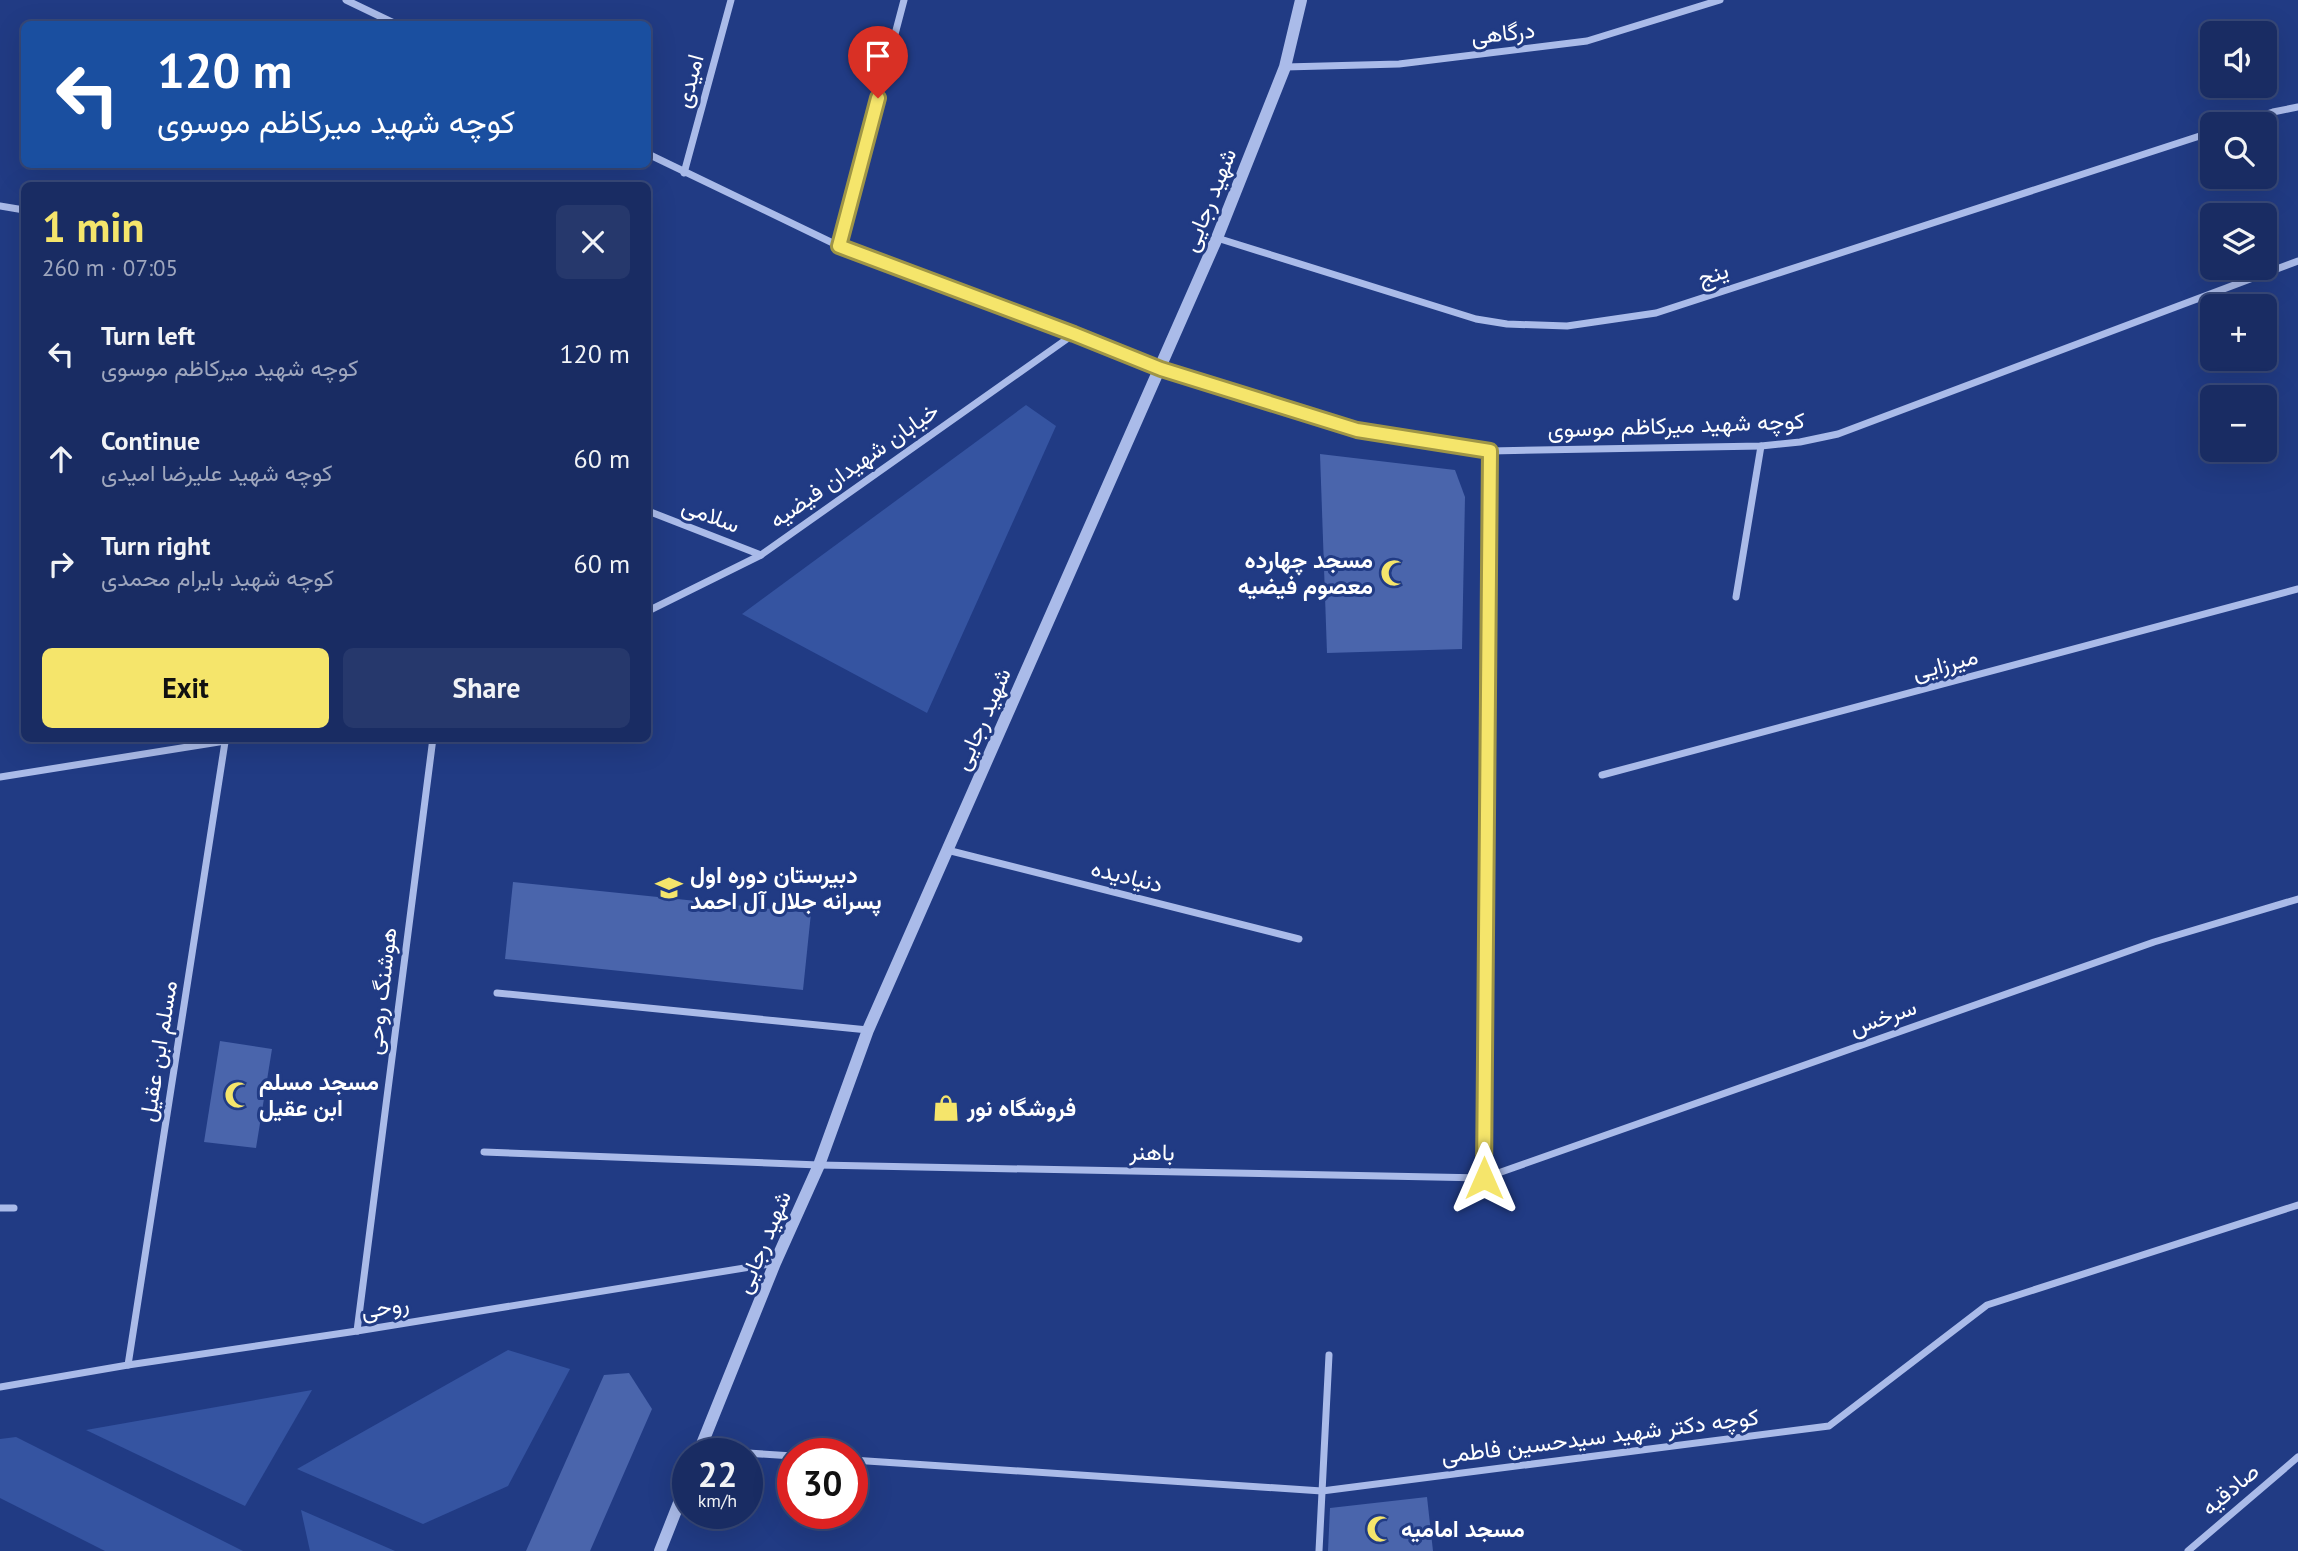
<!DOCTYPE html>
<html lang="en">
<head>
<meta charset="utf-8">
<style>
  :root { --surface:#192c63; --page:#26386c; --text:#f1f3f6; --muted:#9fa7be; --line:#374878; --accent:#f5e56b }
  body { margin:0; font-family:"PT Sans",Vazirmatn,sans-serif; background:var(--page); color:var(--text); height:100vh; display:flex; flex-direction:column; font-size:26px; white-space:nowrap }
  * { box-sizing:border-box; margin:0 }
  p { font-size:23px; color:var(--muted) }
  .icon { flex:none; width:38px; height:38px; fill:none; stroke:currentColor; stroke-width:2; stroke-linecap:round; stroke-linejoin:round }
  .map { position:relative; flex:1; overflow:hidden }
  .drawer { position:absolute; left:21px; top:182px; width:630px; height:560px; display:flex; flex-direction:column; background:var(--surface); border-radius:10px; box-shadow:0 7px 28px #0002,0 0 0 2px var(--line) }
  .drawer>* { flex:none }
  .hud { position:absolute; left:21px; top:21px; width:630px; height:147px; border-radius:10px; box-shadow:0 7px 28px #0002,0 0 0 2px var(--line); background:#1a4fa0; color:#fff; overflow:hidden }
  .controls { position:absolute; left:2200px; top:21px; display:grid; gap:14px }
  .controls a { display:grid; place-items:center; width:77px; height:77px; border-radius:10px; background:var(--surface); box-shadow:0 7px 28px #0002,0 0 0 2px var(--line); font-size:35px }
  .speed { position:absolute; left:672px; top:1438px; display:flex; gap:14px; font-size:35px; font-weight:700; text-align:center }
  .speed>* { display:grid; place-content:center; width:91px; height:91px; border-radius:50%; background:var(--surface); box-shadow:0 7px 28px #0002,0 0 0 2px var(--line); line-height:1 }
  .speed small { font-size:18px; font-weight:400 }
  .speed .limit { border:10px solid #d22; background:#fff; color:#111 }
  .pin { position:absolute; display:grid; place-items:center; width:60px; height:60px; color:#fff; margin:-72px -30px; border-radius:50% 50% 50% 0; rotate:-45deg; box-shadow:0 0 7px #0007 }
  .pin .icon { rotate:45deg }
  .me { position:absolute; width:77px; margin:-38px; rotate:0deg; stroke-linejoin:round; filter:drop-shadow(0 0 5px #0008) }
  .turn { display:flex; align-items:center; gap:24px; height:147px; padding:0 21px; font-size:32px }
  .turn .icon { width:91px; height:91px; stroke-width:2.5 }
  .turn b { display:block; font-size:49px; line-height:60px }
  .round { display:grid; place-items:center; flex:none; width:74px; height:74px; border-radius:10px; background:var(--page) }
  .head { display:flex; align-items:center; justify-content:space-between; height:119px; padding:0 21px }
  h1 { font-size:42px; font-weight:700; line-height:52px; color:var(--accent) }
  .action { display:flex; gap:14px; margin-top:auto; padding:14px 21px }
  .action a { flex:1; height:80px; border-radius:10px; background:var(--accent); color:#111; font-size:28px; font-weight:700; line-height:80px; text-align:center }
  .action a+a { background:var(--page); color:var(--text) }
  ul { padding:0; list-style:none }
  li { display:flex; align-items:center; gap:21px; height:105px; padding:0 21px }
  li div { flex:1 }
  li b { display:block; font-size:26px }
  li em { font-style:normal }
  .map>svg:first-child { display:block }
  .green { fill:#3554a1 }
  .building { fill:#4a65ac }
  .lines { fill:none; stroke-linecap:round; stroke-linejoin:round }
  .minor { stroke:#aabbe9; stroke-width:7 }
  .tertiary { stroke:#aabbe9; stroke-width:12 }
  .route-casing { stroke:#9f9546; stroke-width:18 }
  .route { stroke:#f5e56b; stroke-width:12 }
  .labels { text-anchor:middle; stroke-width:6; stroke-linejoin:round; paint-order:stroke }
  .street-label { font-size:23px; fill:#fff; stroke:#213b84 }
  .poi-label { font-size:23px; font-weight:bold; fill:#fff; stroke:#213b84; text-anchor:start }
</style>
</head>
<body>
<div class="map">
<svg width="2298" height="1551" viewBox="0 0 2298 1551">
  <rect width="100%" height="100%" fill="#213b84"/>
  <!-- green -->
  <g class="green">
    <path d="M1026 405 1056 426 927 713 742 614Z"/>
    <path d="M508 1350 570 1369 508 1486 423 1524 297 1469Z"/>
    <path d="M312 1390 245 1506 86 1430Z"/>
    <path d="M16 1437 243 1551H105L0 1498V1439Z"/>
    <path d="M301 1510 395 1551H310Z"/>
  </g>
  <!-- building -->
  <g class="building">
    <path d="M1320 454 1455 470 1465 497 1462 649 1327 653Z"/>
    <path d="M513 882 811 913 803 990 505 959Z"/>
    <path d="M220 1041 272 1049 256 1148 204 1142Z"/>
    <path d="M629 1373 652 1409 590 1551H526L604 1375Z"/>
    <path d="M1427 1497 1433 1551H1328L1330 1508Z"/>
  </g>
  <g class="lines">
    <!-- minor -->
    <g class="minor">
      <path d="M346 0 396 24"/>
      <path d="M1285 67 1399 64 1587 41 1720 0"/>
      <path d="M2237 124 2273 112 2298 107"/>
      <path d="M648 154 839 246 1074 334 1161 369 1358 430 1490 451 1761 446 1800 442 1838 434 2298 261"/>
      <path d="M684 173 731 0"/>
      <path d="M0 206 24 210"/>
      <path d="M1217 238 1476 319 1507 324 1567 326 1656 313 2212 132"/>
      <path d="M839 246 904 0"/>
      <path d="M648 511 761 555"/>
      <path d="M1736 597 1761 446"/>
      <path d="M648 611 761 555 1074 334"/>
      <path d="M1602 775 2298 589"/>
      <path d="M0 777 244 738"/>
      <path d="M947 850 1299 939"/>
      <path d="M497 993 868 1030"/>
      <path d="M484 1152 819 1165 1484 1178 2154 942 2298 899"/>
      <path d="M1484 1178 1490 451"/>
      <path d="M0 1208H14"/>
      <path d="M357 1331 433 738"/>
      <path d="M128 1365 225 742"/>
      <path d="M0 1387 128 1365 357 1331 775 1263"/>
      <path d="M700 1450 793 1456"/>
      <path d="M852 1460 1322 1491 1829 1426 1987 1305 2298 1205"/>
      <path d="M1319 1551 1329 1355"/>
      <path d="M2188 1551 2298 1457"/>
    </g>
    <!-- tertiary -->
    <g class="tertiary">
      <path d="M698 1454 775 1263 819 1165 868 1030 1217 238 1285 67 1301 0"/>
      <path d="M660 1551 688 1480"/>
    </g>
  </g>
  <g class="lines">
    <defs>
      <path id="route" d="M878 98 839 246 1074 334 1161 369 1357 430 1490 451 1484 1178"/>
    </defs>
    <!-- route casing -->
    <use href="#route" class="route-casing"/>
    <!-- route -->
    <use href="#route" class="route"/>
  </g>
  <!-- icons -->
  <defs>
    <symbol id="mosque-bare" viewBox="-9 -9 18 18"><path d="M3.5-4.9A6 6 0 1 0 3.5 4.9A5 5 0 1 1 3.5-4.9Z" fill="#f5e56b" stroke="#213b84" stroke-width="2.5" paint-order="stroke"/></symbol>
    <symbol id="school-bare" viewBox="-9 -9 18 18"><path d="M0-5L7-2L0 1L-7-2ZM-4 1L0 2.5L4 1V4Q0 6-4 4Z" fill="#f5e56b" stroke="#213b84" stroke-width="2.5" paint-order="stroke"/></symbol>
    <symbol id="shop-bare" viewBox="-9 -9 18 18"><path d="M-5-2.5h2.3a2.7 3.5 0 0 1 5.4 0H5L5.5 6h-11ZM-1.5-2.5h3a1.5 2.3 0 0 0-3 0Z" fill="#f5e56b" stroke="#213b84" stroke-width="2.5" paint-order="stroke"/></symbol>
  </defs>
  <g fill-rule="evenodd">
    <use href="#mosque-bare" x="1375" y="554" width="38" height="38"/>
    <use href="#school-bare" x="650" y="869" width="38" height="38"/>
    <use href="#mosque-bare" x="219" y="1076" width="38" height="38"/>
    <use href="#shop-bare" x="927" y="1089" width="38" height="38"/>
    <use href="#mosque-bare" x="1361" y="1510" width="38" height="38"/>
  </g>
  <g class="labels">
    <!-- street labels -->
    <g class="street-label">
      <text transform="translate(1503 33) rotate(-6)" y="8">درگاهی</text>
      <text transform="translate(689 81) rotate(-75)" y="8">امیدی</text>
      <text transform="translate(1209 200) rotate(-68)" y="8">شهید رجایی</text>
      <text transform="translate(1713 274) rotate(-18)" y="8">ینج</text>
      <text transform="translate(1676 425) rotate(-2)" y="8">کوچه شهید میرکاظم موسوی</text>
      <text transform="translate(854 465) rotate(-35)" y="8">خیابان شهیدان فیضیه</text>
      <text transform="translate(711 515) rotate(21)" y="8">سلامی</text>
      <text transform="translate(1945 664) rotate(-15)" y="8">میرزایی</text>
      <text transform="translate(982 719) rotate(-66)" y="8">شهید رجایی</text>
      <text transform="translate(1127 876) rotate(14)" y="8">دنیادیده</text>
      <text transform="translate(381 991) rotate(-83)" y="8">هوشنگ روحی</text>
      <text transform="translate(1883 1017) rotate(-19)" y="8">سرخس</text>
      <text transform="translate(158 1051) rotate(-81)" y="8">مسلم ابن عقیل</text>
      <text transform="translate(1152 1152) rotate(1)" y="8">باهنر</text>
      <text transform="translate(763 1242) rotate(-67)" y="8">شهید رجایی</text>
      <text transform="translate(385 1307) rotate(-9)" y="8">روحی</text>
      <text transform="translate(1600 1436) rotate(-7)" y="8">کوچه دکتر شهید سیدحسین فاطمی</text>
      <text transform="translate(2230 1489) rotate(-40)" y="8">صادقیه</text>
    </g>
    <!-- poi labels -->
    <g class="poi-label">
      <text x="1373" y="568" text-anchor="end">مسجد چهارده<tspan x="1373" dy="26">معصوم فیضیه</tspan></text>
      <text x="690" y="883">دبیرستان دوره اول<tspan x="690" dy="26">پسرانه جلال آل احمد</tspan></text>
      <text x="259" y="1090">مسجد مسلم<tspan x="259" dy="26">ابن عقیل</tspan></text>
      <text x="967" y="1116">فروشگاه نور</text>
      <text x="1401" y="1537">مسجد امامیه</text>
    </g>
  </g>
</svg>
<div class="controls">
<a><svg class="icon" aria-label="sound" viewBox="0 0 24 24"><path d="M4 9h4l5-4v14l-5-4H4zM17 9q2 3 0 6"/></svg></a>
<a><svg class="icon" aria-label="search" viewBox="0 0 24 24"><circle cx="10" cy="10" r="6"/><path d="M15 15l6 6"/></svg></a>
<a><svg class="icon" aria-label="layers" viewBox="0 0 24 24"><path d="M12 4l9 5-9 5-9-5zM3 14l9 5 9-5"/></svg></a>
<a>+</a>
<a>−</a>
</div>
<div class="speed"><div>22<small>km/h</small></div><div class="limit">30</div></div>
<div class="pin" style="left:878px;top:98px;background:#d93025"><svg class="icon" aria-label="arrive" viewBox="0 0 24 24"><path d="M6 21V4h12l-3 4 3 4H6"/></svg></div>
<svg class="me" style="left:1484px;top:1178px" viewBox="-20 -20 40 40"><path d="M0-17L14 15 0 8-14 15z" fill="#f5e56b" stroke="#fff" stroke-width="4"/></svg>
<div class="hud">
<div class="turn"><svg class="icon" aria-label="left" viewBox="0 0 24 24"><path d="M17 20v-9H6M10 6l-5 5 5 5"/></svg><div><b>120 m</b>کوچه شهید میرکاظم موسوی</div></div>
</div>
<section class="drawer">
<div class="head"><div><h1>1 min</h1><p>260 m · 07:05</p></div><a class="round"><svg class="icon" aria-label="close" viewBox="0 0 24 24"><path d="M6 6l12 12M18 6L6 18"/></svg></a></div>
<ul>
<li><svg class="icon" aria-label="left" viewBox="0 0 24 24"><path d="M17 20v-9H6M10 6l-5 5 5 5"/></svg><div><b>Turn left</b><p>کوچه شهید میرکاظم موسوی</p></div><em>120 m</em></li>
<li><svg class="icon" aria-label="ahead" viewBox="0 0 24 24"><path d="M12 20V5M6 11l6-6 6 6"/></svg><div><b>Continue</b><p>کوچه شهید علیرضا امیدی</p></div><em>60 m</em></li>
<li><svg class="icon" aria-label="right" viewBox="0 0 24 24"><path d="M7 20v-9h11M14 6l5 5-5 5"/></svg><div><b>Turn right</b><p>کوچه شهید بایرام محمدی</p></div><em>60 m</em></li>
</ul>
<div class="action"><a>Exit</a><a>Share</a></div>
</section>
</div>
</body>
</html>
